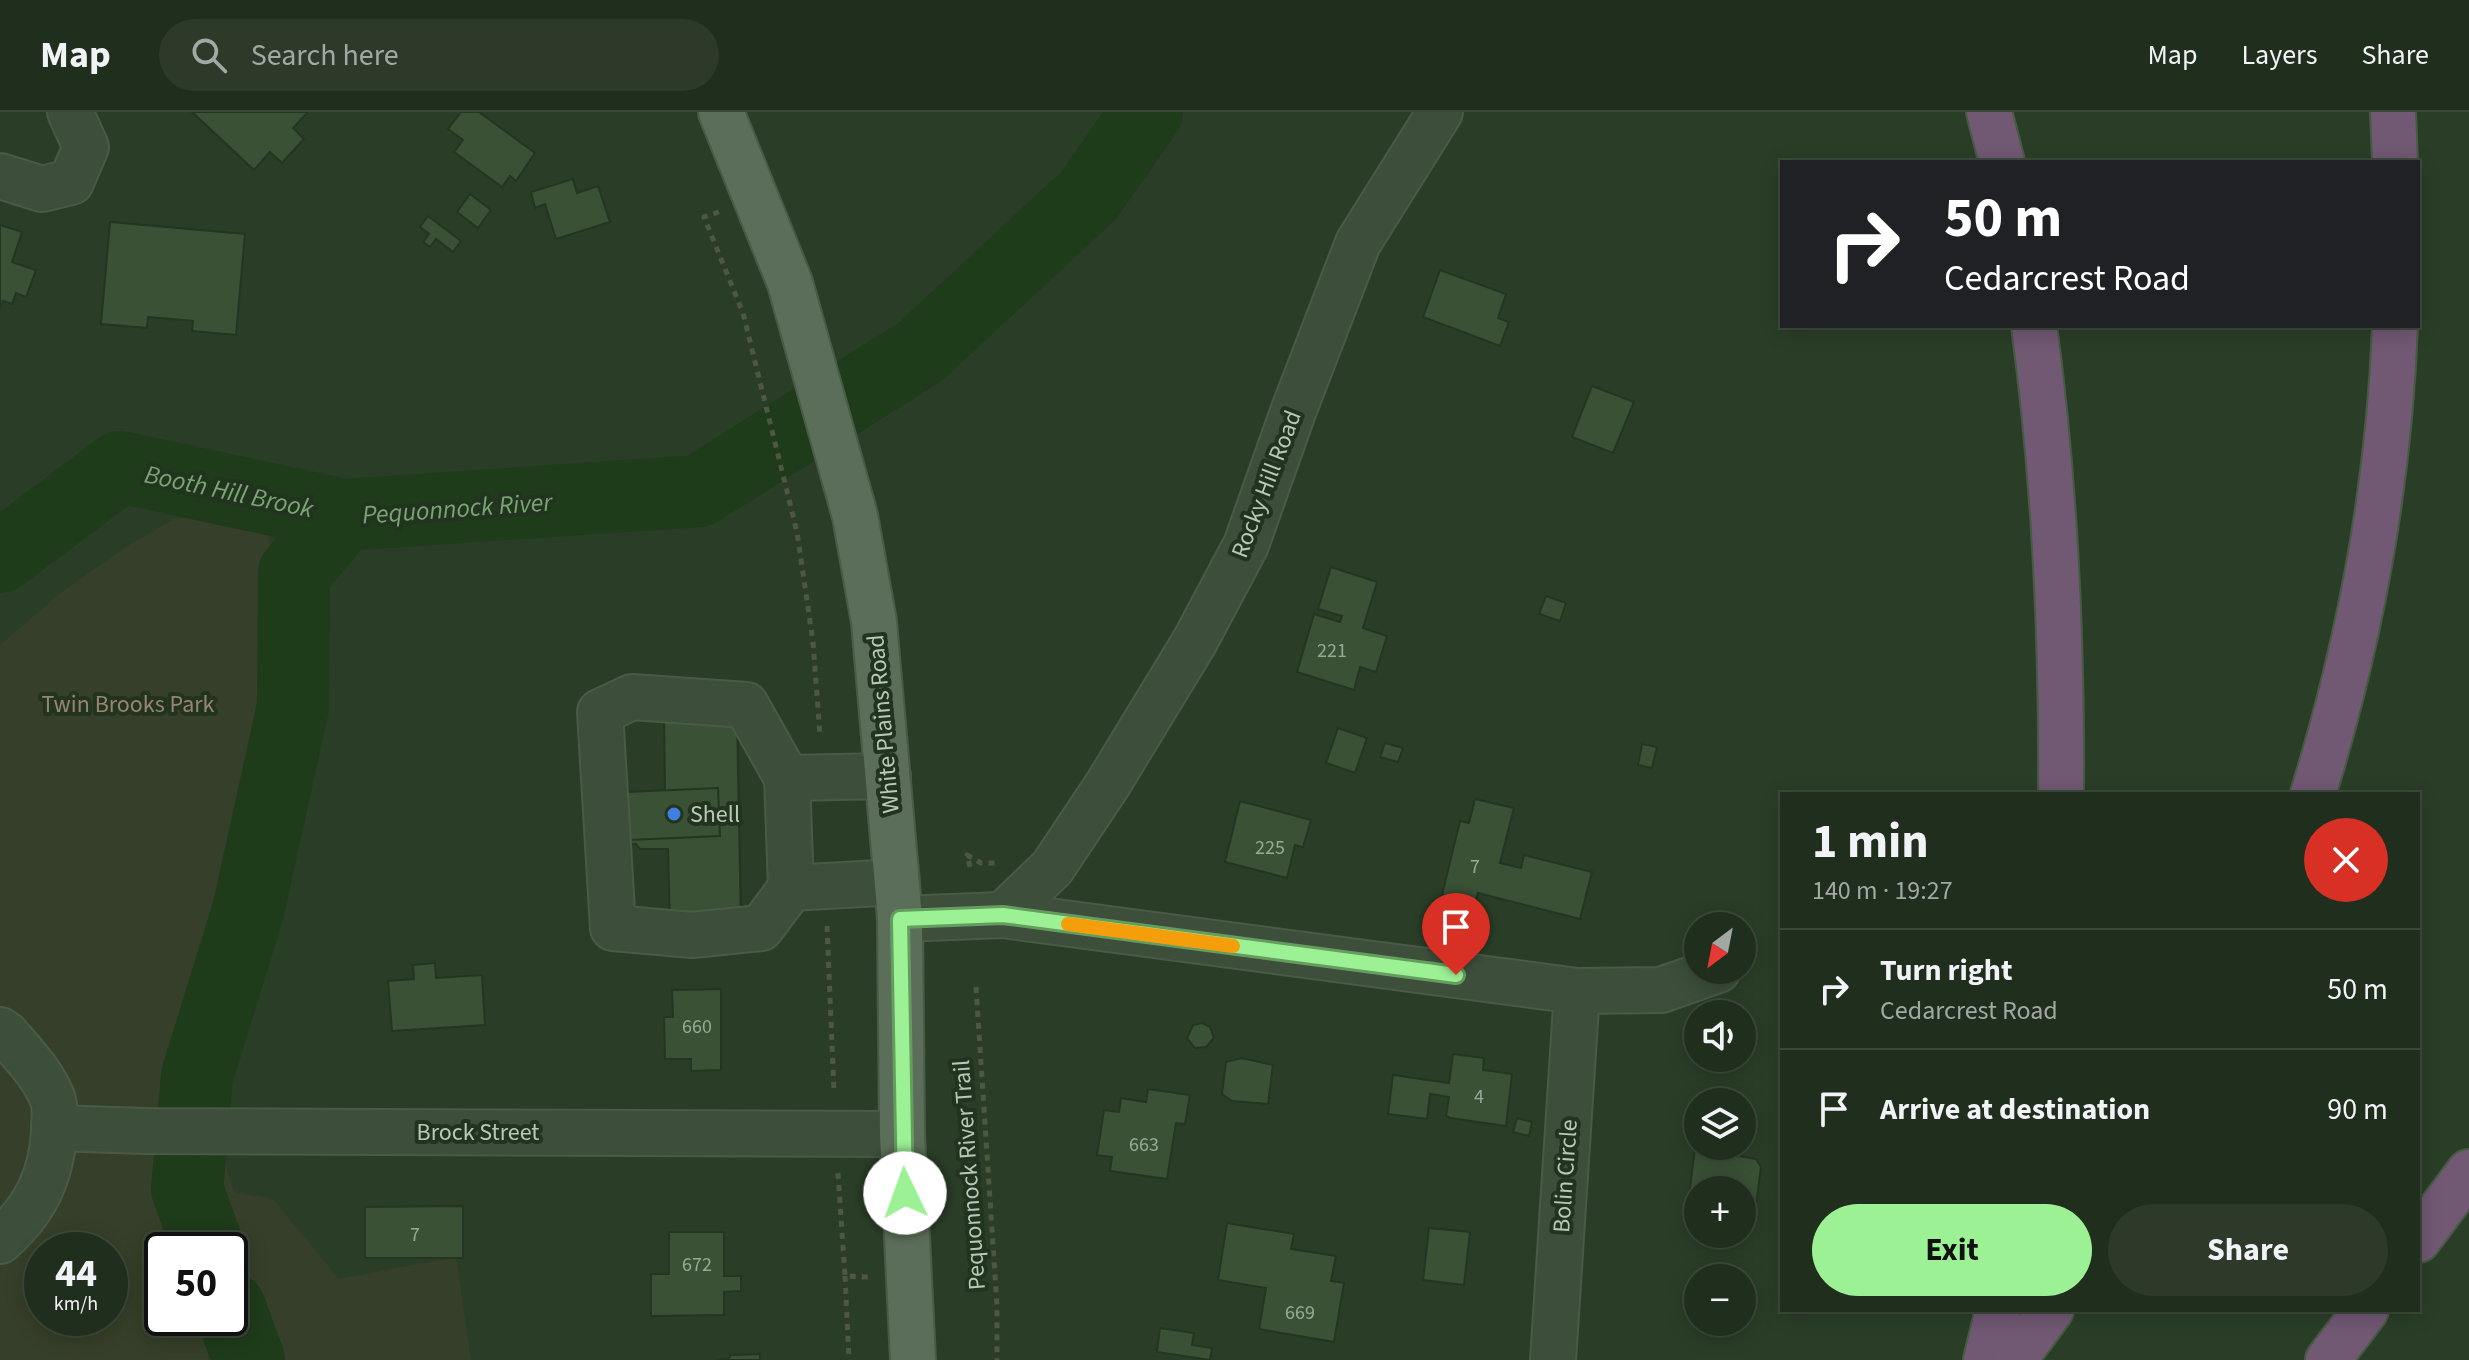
<!DOCTYPE html>
<html lang="en">
<head>
<meta charset="utf-8">
<style>
  :root { --surface:#202e1d; --page:#2d3a2a; --text:#f1f3f6; --muted:#a2a8a4; --line:#3d4a3b; --accent:#9cf194 }
  body { margin:0; font-family:"Source Sans 3",sans-serif; background:var(--page); color:var(--text); height:100vh; display:flex; flex-direction:column; font-size:30px; white-space:nowrap }
  * { box-sizing:border-box; margin:0 }
  p { font-size:26px; color:var(--muted) }
  .icon { flex:none; width:44px; height:44px; fill:none; stroke:currentColor; stroke-width:2; stroke-linecap:round; stroke-linejoin:round }
  .map { position:relative; flex:1; overflow:hidden }
  .side { position:absolute; left:1780px; top:680px; width:640px; height:520px; display:flex; flex-direction:column; background:var(--surface); border-radius:0px; box-shadow:0 4px 20px #0003,0 0 0 2px var(--line) }
  .side>* { flex:none }
  .top-card { position:absolute; left:1780px; top:48px; width:640px; height:168px; border-radius:0px; box-shadow:0 4px 20px #0003,0 0 0 2px var(--line); background:#202124; color:#fff; overflow:hidden }
  .needle { width:52px; rotate:212deg }
  .tools { position:absolute; left:1684px; top:800px; display:grid; gap:16px }
  .tools a { display:grid; place-items:center; width:72px; height:72px; border-radius:50%; background:var(--surface); box-shadow:0 4px 20px #0003,0 0 0 2px var(--line); font-size:40px }
  .speed { position:absolute; left:24px; top:1120px; display:flex; gap:16px; font-size:40px; font-weight:700; text-align:center }
  .speed>* { display:grid; place-content:center; width:104px; height:104px; border-radius:50%; background:var(--surface); box-shadow:0 4px 20px #0003,0 0 0 2px var(--line); line-height:1 }
  .speed small { font-size:20px; font-weight:400 }
  .speed .limit { border:4px solid #111; border-radius:12px; background:#fff; color:#111 }
  .pin { position:absolute; display:grid; place-items:center; width:68px; height:68px; color:#fff; margin:-82px -34px; border-radius:50% 50% 50% 0; rotate:-45deg; box-shadow:0 0 8px #0007 }
  .pin .icon { rotate:45deg }
  .me { position:absolute; width:88px; margin:-44px; rotate:357deg; stroke-linejoin:round; filter:drop-shadow(0 0 6px #0008) }
  .turn { display:flex; align-items:center; gap:28px; height:168px; padding:0 32px; font-size:36px }
  .turn .icon { width:104px; height:104px; stroke-width:2.5 }
  .turn b { display:block; font-size:56px; line-height:68px }
  .round { display:grid; place-items:center; flex:none; width:84px; height:84px; border-radius:42px; background:var(--page) }
  .headline { display:flex; align-items:center; justify-content:space-between; height:136px; padding:0 32px }
  h1 { font-size:48px; font-weight:700; line-height:60px }
  .cta { display:flex; gap:16px; margin-top:auto; padding:16px 32px }
  .cta a { flex:1; height:92px; border-radius:48px; background:var(--accent); color:#111; font-size:32px; font-weight:700; line-height:92px; text-align:center }
  .cta a+a { background:var(--page); color:var(--text) }
  ul { padding:0; list-style:none }
  li { display:flex; align-items:center; gap:24px; height:120px; padding:0 32px; border-top:2px solid var(--line) }
  li div { flex:1 }
  li b { display:block; font-size:30px }
  li em { font-style:normal }
  header { display:flex; align-items:center; gap:48px; box-sizing:border-box; height:112px; padding:0 40px; background:var(--surface); border-bottom:2px solid var(--line) }
  header strong { font-size:38px }
  nav { display:flex; gap:44px; margin-inline-start:auto; font-size:28px }
  .search { width:560px; height:72px; background:var(--page); display:flex; align-items:center; gap:20px; box-sizing:border-box; padding:0 28px; border-radius:44px; color:var(--muted); font-size:30px }
  .map>svg:first-child { display:block }
  .green { fill:#363f29; fill-rule:evenodd }
  .lines { fill:none; stroke-linecap:round; stroke-linejoin:round }
  .river { stroke:#1e3b1a; stroke-width:72 }
  .building { fill:#3a5136; stroke:#243521; stroke-width:2 }
  .minor-casing { stroke:#495a47; stroke-width:48 }
  .major-casing { stroke:#495a47; stroke-width:48 }
  .highway-casing { stroke:#485945; stroke-width:48 }
  .path { stroke:#4f5742; stroke-width:5; stroke-dasharray:6 6; stroke-linecap:butt }
  .minor { stroke:#3d4e3b; stroke-width:44 }
  .major { stroke:#5b6e59; stroke-width:44 }
  .highway { stroke:#715873; stroke-width:44 }
  .route-casing { stroke:#659d60; stroke-width:20 }
  .route { stroke:#9cf194; stroke-width:14 }
  .slow { stroke:#f59e0b; stroke-width:14 }
  .shop-dot { fill:#3f7fe0; stroke:#22331f; stroke-width:3 }
  .labels { text-anchor:middle; stroke-width:8; stroke-linejoin:round; paint-order:stroke }
  .number-label { font-size:20px; fill:#97aa96 }
  .street-label { font-size:24px; fill:#b8c9b7; stroke:#22331f }
  .park-label { font-size:24px; fill:#988570; stroke:#22331f }
  .poi-label { font-size:24px; fill:#b8c9b7; stroke:#22331f; text-anchor:start }
  .water-label { font-size:26px; font-style:italic; fill:#79a573; stroke:#22331f }
</style>
</head>
<body>
<header>
<strong>Map</strong>
<div class="search"><svg class="icon" aria-label="search" viewBox="0 0 24 24"><circle cx="10" cy="10" r="6"/><path d="M15 15l6 6"/></svg>Search here</div>
<nav><a>Map</a><a>Layers</a><a>Share</a></nav>
</header>
<div class="map">
<svg width="2469" height="1248" viewBox="0 0 2469 1248">
  <rect width="100%" height="100%" fill="#2a3e27"/>
  <!-- green -->
  <path class="green" d="M212 403 267 414 276 473 241 687 233 860 208 995 234 1080 273 1087 339 1167 456 1145 471 1248H0V533L59 482 129 433 174 407ZM42 1138H110V1206H42ZM162 1138H230V1206H162Z"/>
  <g class="lines">
    <!-- river -->
    <g class="river">
      <path d="M0 445 120 355 344 403 699 379 920 240 1089 83 1147 0"/>
      <path d="M209 1138 187 1077 197 964 248 799 293 595 294 461 344 403"/>
      <path d="M230 1196 249 1248"/>
    </g>
  </g>
  <!-- building -->
  <g class="building">
    <path d="M192 0H308L293 16 304 27 282 51 270 40 254 58Z"/>
    <path d="M461 0H479L535 41 516 69 510 64 502 75 454 40 463 28 448 17Z"/>
    <path d="M573 67 577 81 598 74 610 110 556 127 545 92 535 96 531 80Z"/>
    <path d="M470 82 491 98 478 116 457 100Z"/>
    <path d="M428 104 461 129 453 140 436 127 430 135 423 130 429 122 420 115Z"/>
    <path d="M110 110 245 122 236 223 192 219 193 209 148 205 147 216 101 212Z"/>
    <path d="M0 113 22 120 12 150 36 158 26 185 16 181 12 192 3 189 0 197Z"/>
    <path d="M1440 158 1506 182 1498 206 1509 210 1500 234 1423 205Z"/>
    <path d="M1592 274 1634 290 1613 341 1572 325Z"/>
    <path d="M1331 455 1377 470 1363 516 1387 524 1376 560 1360 555 1354 578 1297 560 1314 502 1340 510 1342 504 1318 497Z"/>
    <path d="M1546 484 1566 491 1560 509 1539 502Z"/>
    <path d="M737 596 741 803 672 804 667 597Z"/>
    <path d="M737 605 741 812 670 813 668 737H640L636 732H630L629 691H638V683H665L664 606Z"/>
    <path d="M1338 616 1367 626 1355 661 1326 651Z"/>
    <path d="M1385 631 1403 636 1398 650 1380 645Z"/>
    <path d="M1642 632 1657 635 1652 656 1638 653Z"/>
    <path d="M718 676 720 724 629 728 627 680Z"/>
    <path d="M1475 687 1514 696 1500 751 1521 756 1524 743 1592 760 1580 807 1478 781 1475 791 1442 783 1460 709 1469 711Z"/>
    <path d="M1240 689 1311 708 1303 735 1295 733 1287 766 1225 750Z"/>
    <path d="M435 851 436 866 482 863 485 913 392 919 388 869 414 867 413 853Z"/>
    <path d="M721 877V958L691 959V947H665L664 905H673L672 878Z"/>
    <path d="M1202 911 1210 915 1214 926 1206 935 1195 936 1187 926 1193 913Z"/>
    <path d="M1453 942 1484 946 1483 958 1512 962 1506 1014 1450 1006 1446 1004 1449 985 1430 982 1427 1007 1388 1002 1393 963 1449 971Z"/>
    <path d="M1241 946 1273 953 1268 992 1232 989 1222 982 1226 950Z"/>
    <path d="M1148 977 1190 983 1185 1012 1176 1011 1167 1067 1110 1059 1112 1045 1097 1043 1104 998 1119 1000 1121 986 1146 990Z"/>
    <path d="M1517 1006 1532 1010 1529 1024 1513 1020Z"/>
    <path d="M1696 1028H1698V1034H1739V1044L1756 1047 1761 1055 1756 1094 1742 1093V1078H1698V1093L1688 1092Z"/>
    <path d="M463 1094V1146H365V1095Z"/>
    <path d="M1227 1111 1294 1122 1291 1137 1336 1144 1331 1169 1344 1171 1334 1230 1259 1217 1266 1176 1218 1168Z"/>
    <path d="M1429 1116 1470 1120 1464 1173 1423 1168Z"/>
    <path d="M669 1120H724V1164H741V1179L724 1180V1203L651 1204V1162H669Z"/>
    <path d="M1160 1216 1194 1221 1192 1233 1212 1236 1210 1248 1157 1240Z"/>
    <path d="M760 1242V1248H715L728 1247 731 1243Z"/>
  </g>
  <g class="lines">
    <defs>
      <g id="minor">
        <path d="M0 64 42 77 71 70 86 35 70 0"/>
        <path d="M888 664 787 666 791 776 897 770"/>
        <path d="M787 666 746 593 632 585 600 600 613 816 692 823 761 816 791 776"/>
        <path d="M1003 803 1052 756 1108 672 1195 529 1246 433 1293 300 1358 131 1440 0"/>
        <path d="M900 807 1003 803 1577 879 1661 878 1718 858"/>
        <path d="M0 918 6 922C23 942 44 963 53 988 56 997 54 1010 54 1020 51 1066 35 1098 0 1129"/>
        <path d="M54 1016 145 1019 902 1022"/>
        <path d="M1553 1248 1577 879"/>
      </g>
      <path id="major" d="M721 0 790 171 855 404 874 510 900 807 902 1022 913 1248"/>
      <g id="highway">
        <path d="M1989 0 2002 50"/>
        <path d="M2393 0 2395 50"/>
        <path d="M2034 214C2055 369 2062 525 2061 682"/>
        <path d="M2313 682C2360 530 2389 373 2395 214"/>
        <path d="M2418 1128 2469 1060"/>
        <path d="M1986 1248 1998 1198"/>
        <path d="M2014 1248 2051 1198"/>
        <path d="M2328 1248 2366 1198"/>
      </g>
    </defs>
    <!-- minor casing -->
    <use href="#minor" class="minor-casing"/>
    <!-- major casing -->
    <use href="#major" class="major-casing"/>
    <!-- highway casing -->
    <use href="#highway" class="highway-casing"/>
    <!-- path -->
    <g class="path">
      <path d="M719 100 704 105 743 201 797 420 813 530 820 624"/>
      <path d="M970 755 967 743 981 751H995"/>
      <path d="M827 814 834 979"/>
      <path d="M976 875 997 1194V1248"/>
      <path d="M838 1061 845 1164 869 1165"/>
      <path d="M845 1164 849 1248"/>
    </g>
    <!-- minor -->
    <use href="#minor" class="minor"/>
    <!-- major -->
    <use href="#major" class="major"/>
    <!-- highway -->
    <use href="#highway" class="highway"/>
  </g>
  <g class="lines">
    <defs>
      <path id="route" d="M905 1081 900 807 1003 803 1456 863"/>
    </defs>
    <!-- route casing -->
    <use href="#route" class="route-casing"/>
    <!-- route -->
    <use href="#route" class="route"/>
    <!-- slow -->
    <path class="slow" d="M1068 812 1233 834"/>
  </g>
  <!-- markers -->
  <circle class="shop-dot" cx="674" cy="702" r="8"/>
  <g class="labels">
    <!-- number labels -->
    <g class="number-label">
      <text x="1332" y="545">221</text>
      <text x="1270" y="742">225</text>
      <text x="1475" y="761">7</text>
      <text x="697" y="921">660</text>
      <text x="1479" y="991">4</text>
      <text x="1144" y="1039">663</text>
      <text x="415" y="1129">7</text>
      <text x="697" y="1159">672</text>
      <text x="1300" y="1207">669</text>
    </g>
    <!-- street labels -->
    <g class="street-label">
      <text transform="translate(1266 372) rotate(-69)" y="8">Rocky Hill Road</text>
      <text transform="translate(883 612) rotate(-95)" y="8">White Plains Road</text>
      <text x="478" y="1028">Brock Street</text>
      <text transform="translate(969 1063) rotate(-94)" y="8">Pequonnock River Trail</text>
      <text transform="translate(1565 1064) rotate(-86)" y="8">Bolin Circle</text>
    </g>
    <!-- park labels -->
    <g class="park-label">
      <text x="128" y="600">Twin Brooks Park</text>
    </g>
    <!-- poi labels -->
    <g class="poi-label">
      <text x="690" y="710">Shell</text>
    </g>
    <!-- water labels -->
    <g class="water-label">
      <text transform="translate(229 379) rotate(12)" y="9">Booth Hill Brook</text>
      <text transform="translate(457 396) rotate(-4)" y="9">Pequonnock River</text>
    </g>
  </g>
</svg>
<div class="tools">
<a><svg class="needle" viewBox="-14 -14 28 28"><path d="M0-13l5 13h-10z" fill="#e53935"/><path d="M0 13l5-13h-10z" fill="#a2a8a4"/></svg></a>
<a><svg class="icon" aria-label="sound" viewBox="0 0 24 24"><path d="M4 9h4l5-4v14l-5-4H4zM17 9q2 3 0 6"/></svg></a>
<a><svg class="icon" aria-label="layers" viewBox="0 0 24 24"><path d="M12 4l9 5-9 5-9-5zM3 14l9 5 9-5"/></svg></a>
<a>+</a>
<a>−</a>
</div>
<div class="speed"><div>44<small>km/h</small></div><div class="limit">50</div></div>
<div class="pin" style="left:1456px;top:863px;background:#d93025"><svg class="icon" aria-label="arrive" viewBox="0 0 24 24"><path d="M6 21V4h12l-3 4 3 4H6"/></svg></div>
<svg class="me" style="left:905px;top:1081px" viewBox="-20 -20 40 40"><circle r="19" fill="#fff"/><path d="M0-13L10 11 0 6-10 11z" fill="#9cf194"/></svg>
<div class="top-card">
<div class="turn"><svg class="icon" aria-label="right" viewBox="0 0 24 24"><path d="M7 20v-9h11M14 6l5 5-5 5"/></svg><div><b>50 m</b>Cedarcrest Road</div></div>
</div>
<section class="side">
<div class="headline"><div><h1>1 min</h1><p>140 m · 19:27</p></div><a class="round" style="background:#d93025;color:#fff"><svg class="icon" aria-label="close" viewBox="0 0 24 24"><path d="M6 6l12 12M18 6L6 18"/></svg></a></div>
<ul>
<li><svg class="icon" aria-label="right" viewBox="0 0 24 24"><path d="M7 20v-9h11M14 6l5 5-5 5"/></svg><div><b>Turn right</b><p>Cedarcrest Road</p></div><em>50 m</em></li>
<li><svg class="icon" aria-label="arrive" viewBox="0 0 24 24"><path d="M6 21V4h12l-3 4 3 4H6"/></svg><div><b>Arrive at destination</b></div><em>90 m</em></li>
</ul>
<div class="cta"><a>Exit</a><a>Share</a></div>
</section>
</div>
</body>
</html>
